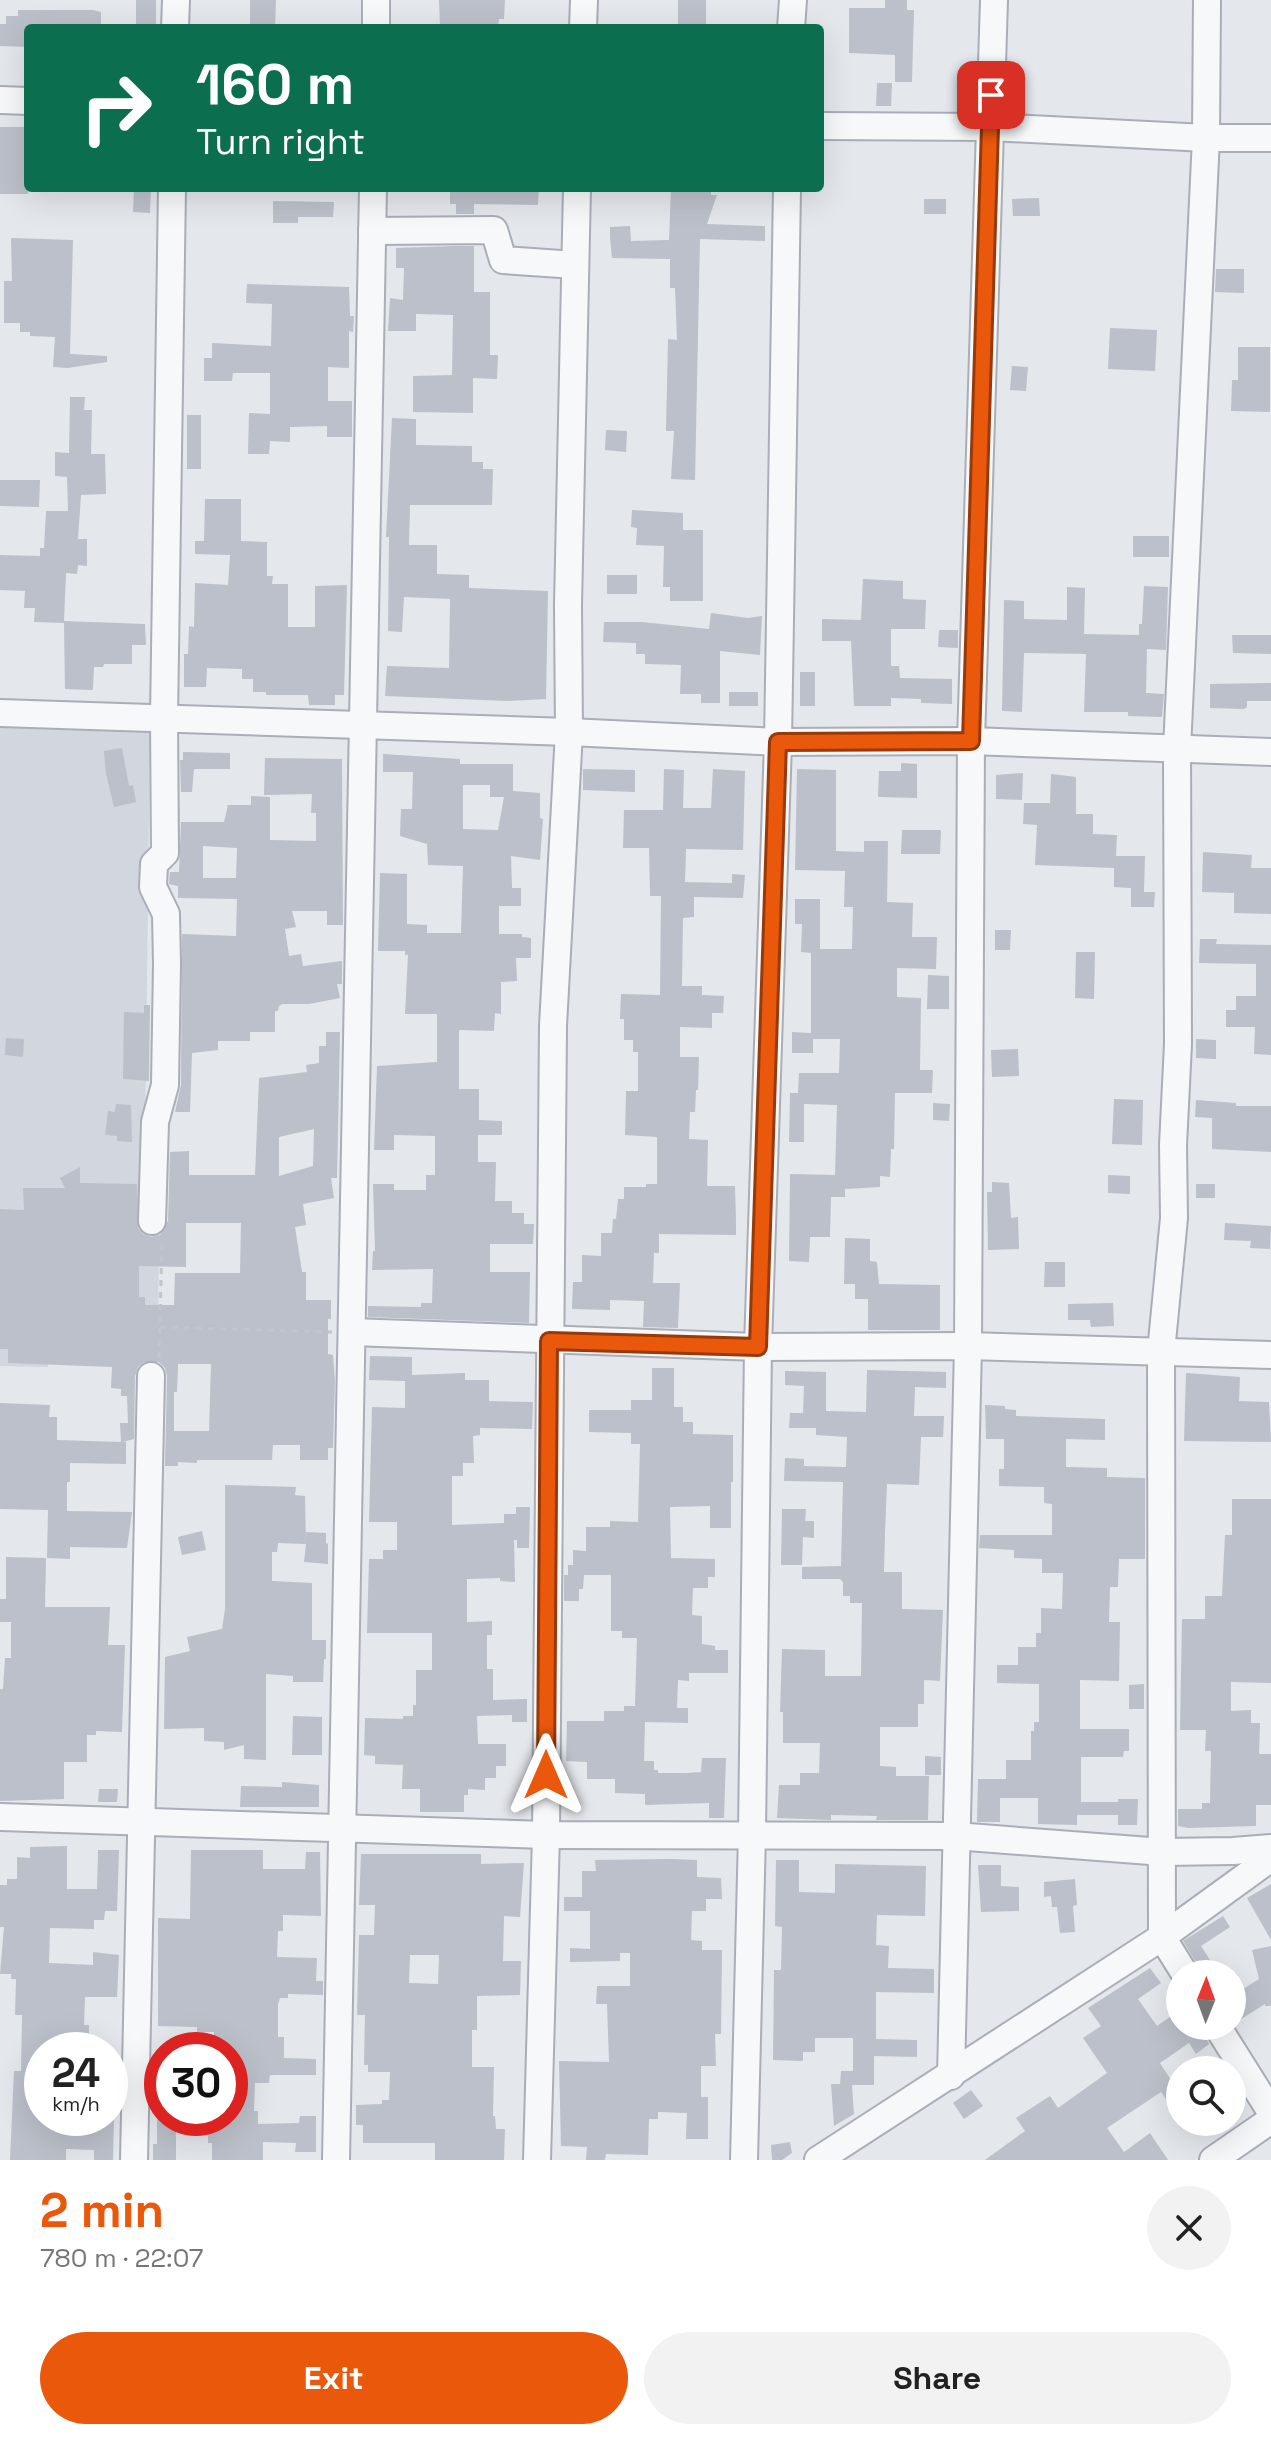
<!DOCTYPE html>
<html lang="en">
<head>
<meta charset="utf-8">
<style>
  :root { --surface:#fff; --page:#f2f2f2; --text:#222; --muted:#767676; --accent:#ea580c }
  body { margin:0; font-family:"Space Grotesk",sans-serif; background:var(--page); color:var(--text); height:100vh; display:flex; flex-direction:column; font-size:30px; white-space:nowrap }
  * { box-sizing:border-box; margin:0 }
  p { font-size:26px; color:var(--muted) }
  .icon { flex:none; width:44px; height:44px; fill:none; stroke:currentColor; stroke-width:2; stroke-linecap:round; stroke-linejoin:round }
  .map { position:relative; height:2160px; overflow:hidden }
  .side { display:flex; flex-direction:column; background:var(--surface); flex:1 }
  .side>* { flex:none }
  .guide { position:absolute; left:24px; top:24px; width:800px; height:168px; border-radius:8px; box-shadow:0 8px 32px #0002; background:#0b6e4f; color:#fff; overflow:hidden }
  .needle { width:52px; rotate:1deg }
  .fabs { position:absolute; left:1166px; top:1960px; display:grid; gap:16px }
  .fabs a { display:grid; place-items:center; width:80px; height:80px; border-radius:50%; background:var(--surface); box-shadow:0 8px 32px #0002; font-size:40px }
  .speed { position:absolute; left:24px; top:2032px; display:flex; gap:16px; font-size:40px; font-weight:700; text-align:center }
  .speed>* { display:grid; place-content:center; width:104px; height:104px; border-radius:50%; background:var(--surface); box-shadow:0 8px 32px #0002; line-height:1 }
  .speed small { font-size:20px; font-weight:400 }
  .speed .limit { border:12px solid #d22; background:#fff; color:#111 }
  .pin { position:absolute; display:grid; place-items:center; width:68px; height:68px; color:#fff; margin:-34px; border-radius:16px; box-shadow:0 4px 12px #0006 }
  .me { position:absolute; width:88px; margin:-44px; rotate:0deg; stroke-linejoin:round; filter:drop-shadow(0 0 6px #0008) }
  .turn { display:flex; align-items:center; gap:28px; height:168px; padding:0 40px; font-size:36px }
  .turn .icon { width:104px; height:104px; stroke-width:2.5 }
  .turn b { display:block; font-size:56px; line-height:68px }
  .round { display:grid; place-items:center; flex:none; width:84px; height:84px; border-radius:42px; background:var(--page) }
  .headline { display:flex; align-items:center; justify-content:space-between; height:136px; padding:0 40px }
  h1 { font-size:48px; font-weight:600; line-height:60px; color:var(--accent) }
  .button { display:flex; gap:16px; margin-top:auto; padding:16px 40px }
  .button a { flex:1; height:92px; border-radius:48px; background:var(--accent); color:#fff; font-size:32px; font-weight:600; line-height:92px; text-align:center }
  .button a+a { background:var(--page); color:var(--text) }
  .map>svg:first-child { display:block }
  .built { fill:#d2d6de }
  .building { fill:#bbc0ca; fill-rule:evenodd }
  .lines { fill:none; stroke-linecap:round; stroke-linejoin:round }
  .minor-casing { stroke:#a9aeb7; stroke-width:30 }
  .path { stroke:#c2c5cb; stroke-width:3; stroke-dasharray:6 6; stroke-linecap:butt }
  .minor { stroke:#f7f8fa; stroke-width:26 }
  .route-casing { stroke:#983908; stroke-width:20 }
  .route { stroke:#ea580c; stroke-width:14 }
</style>
</head>
<body>
<div class="map">
<svg width="1271" height="2160" viewBox="0 0 1271 2160">
  <rect width="100%" height="100%" fill="#e4e7ec"/>
  <!-- built -->
  <path class="built" d="M0 726 150 730 144 1232 159 1233 158 1355 47 1350 48 1367 0 1366Z"/>
  <!-- building -->
  <g class="building">
    <rect x="136" y="0" width="20" height="28"/>
    <path d="M250 0H276L275 28H250Z"/>
    <path d="M439 0H505L504 19H499L498 28 440 27Z"/>
    <rect x="678" y="0" width="28" height="28"/>
    <path d="M885 0H907V10H914L912 82H895V55L849 53V8H885Z"/>
    <path d="M18 10H93L101 12V28H28V47L0 46V24H6V16H18Z"/>
    <path d="M877 83H892L891 106H876Z"/>
    <path d="M0 127H27L28 194H0Z"/>
    <path d="M134 188H151L150 213 133 212Z"/>
    <path d="M450 188H539L538 205 474 204V214H456V204H450Z"/>
    <path d="M671 188H711V195H717L707 224 765 226V241L700 239 695 480 671 479 674 431H666L668 339 677 340 675 288H670V259L612 258 610 237V227L630 226 631 241 669 240Z"/>
    <path d="M1039 198 1040 216H1013L1012 199Z"/>
    <rect x="924" y="199" width="22" height="15"/>
    <path d="M273 201 334 202 333 217H298V223H273Z"/>
    <path d="M11 238 73 240 70 354 107 356V362L68 368 53 367 55 337 30 336V332H20V323H4V281H12Z"/>
    <path d="M455 246H474V292H490V355H498L497 379 473 378V413L413 412V376L452 375 453 315 416 314V331H388L390 298 403 300 404 268H396V248Z"/>
    <path d="M1216 269H1244V293L1215 292Z"/>
    <path d="M247 284 349 287 350 316H354L353 332 349 331V368L328 367V401H352V437H327V426L290 427V442L270 441 269 454H248L249 413 270 414V373H233L232 381H204V358H212V343L271 346 272 304 246 303Z"/>
    <path d="M1110 328 1157 330 1155 371 1108 369Z"/>
    <path d="M1238 347H1270V412L1231 411 1232 380H1238Z"/>
    <path d="M1012 366 1028 367 1026 391 1010 390Z"/>
    <path d="M70 397H85L84 410H92L91 454H105L106 494 81 495 78 539H87V566L78 565 77 574 66 573 64 621 145 624 146 645H132V664H104L103 667H94L93 690 65 689 64 623 34 622 35 608H24L25 591 0 590V555L40 556V548H44L46 511H68L67 477 55 476V452L69 453Z"/>
    <rect x="187" y="415" width="14" height="54"/>
    <path d="M392 418 416 419V445L472 446V462H483V469H493L492 505H410L409 545H437V574L469 575V588L548 591 546 699 507 701 385 696 387 666 449 668 450 599 404 597 402 632 388 631 389 537H386Z"/>
    <path d="M606 430 627 431 626 452 605 450Z"/>
    <path d="M0 480H40L39 507 0 506Z"/>
    <path d="M205 499H241V541L267 542V576H273L272 584H288V627H315V586L347 585 344 695H335V705H309L308 695H266V692H253V679H242V669L207 668 206 687H184V654H188L189 626 194 627 195 583 228 585 230 555 195 554V541H204Z"/>
    <path d="M632 510 683 513V530H703V601H670V587H663L664 546 636 545 637 528 631 527Z"/>
    <rect x="1133" y="536" width="36" height="21"/>
    <rect x="607" y="575" width="30" height="19"/>
    <path d="M863 579 903 581V599L926 600 925 629H891V666H899L900 678 952 679V704L921 703V699L891 698V706H854L851 641H822V619L861 620Z"/>
    <path d="M1144 586 1168 587 1166 650 1147 649 1146 693 1164 694 1162 717 1128 716V712H1084L1086 654 1024 653 1022 712 1002 711 1004 600 1024 601V619L1067 620V587L1085 588 1084 634 1139 635V624H1142Z"/>
    <path d="M711 613 748 618 762 616 760 655 720 651V703H701V694H680L681 665 645 664V654H636V643L603 642 604 622H642L709 629Z"/>
    <path d="M939 630H958V648L938 647Z"/>
    <path d="M1232 635H1271V654L1233 653Z"/>
    <rect x="800" y="672" width="15" height="34"/>
    <path d="M1271 683V701H1247V707L1244 709 1210 708V684Z"/>
    <rect x="729" y="692" width="29" height="14"/>
    <path d="M122 748 129 786 133 785 136 802 114 807 106 774 104 751Z"/>
    <path d="M183 752 230 753V769H194L192 792H181L180 760H183Z"/>
    <path d="M383 754 460 759V764H513V791L540 793V818L543 819 540 860 511 856 512 888H521V906H499V934H522V937L531 938V958H516L517 981 501 982V1014L495 1013 494 1031 459 1030V1089H479V1120L502 1121V1135H478V1162H496L495 1201H512V1213H524V1224H534L533 1244H490V1272H530L529 1323 368 1317V1306L421 1307V1303H432L433 1269 372 1270 373 1251H375L373 1184H394V1190H426V1175H435V1136L394 1135V1150H374L377 1066 437 1062V1014H405L408 955H405V951H378L380 873 407 874V924L427 925V933H461L463 866 428 865 427 844 400 836 401 809H412L413 772H383ZM463 785H490V797H504L498 830 463 829Z"/>
    <path d="M265 758 342 759 343 925H327V911H292L296 927 285 929 289 956 301 954 303 966 342 961V984H337L340 998 309 1004H282L279 1006 278 1011H275V1032H250V1041H218V1050L192 1053 190 1112H175L181 1085 182 934 236 936 237 899 178 898V886L169 884 170 872H179L181 822H224L228 805H251V796L270 797V840L316 841V813H311L312 794 264 795ZM203 846 237 848 236 878H203Z"/>
    <path d="M901 763 917 764V798L878 797 879 771H901Z"/>
    <path d="M583 769 635 770V792L583 790Z"/>
    <path d="M664 769 684 770 683 808H711L713 769 745 771 743 850 686 849 685 882 732 883V874L745 875 743 898 694 897V917L683 918 682 986H702V995L724 996 723 1013H712V1028L680 1027V1057H699L698 1090H696L695 1112H690L689 1139 708 1140 707 1186H735L736 1221V1235L659 1234V1253H654L653 1283H680L678 1328 643 1327 644 1301 610 1300V1310L572 1309 573 1282H582V1255L601 1256V1233H612L613 1219H616L618 1199H624V1187H646V1184H657V1137L625 1135 626 1091H638V1052H633V1040H624V1019H620L621 994 660 995 661 896H650L649 848H623L624 810H663Z"/>
    <path d="M797 769 836 770V851L864 852V841H888L887 902 913 903 912 937H937L936 969 897 968V997L921 998 920 1070H933L932 1093H895L894 1149H891L890 1177 880 1176V1187L845 1189V1197H831L830 1237H810L809 1262 789 1261 790 1174 835 1175 837 1105 804 1104V1142H789L790 1093H798L799 1073H839L840 1039H813V1053H792V1032L811 1033V953L801 952 802 924H795V899H820V949H852L853 907H844L845 871 795 870Z"/>
    <path d="M1023 773 1022 800 996 799V775Z"/>
    <path d="M1051 774 1076 777V814H1093V834L1117 835 1116 856H1145L1144 892H1155L1154 907H1131V888L1114 887V868L1035 865 1037 825 1023 824 1024 803H1050Z"/>
    <path d="M902 830H941L940 854H901Z"/>
    <path d="M1203 852 1252 855 1251 868H1271V914L1234 913V893L1202 892Z"/>
    <path d="M995 930H1011L1010 950H995Z"/>
    <path d="M1200 939H1217L1216 944 1271 945V1055L1254 1054 1255 1027H1226V1010H1236V996H1256V964L1199 963Z"/>
    <path d="M1076 952H1095L1094 999 1075 998Z"/>
    <path d="M928 975 949 976V1009H927Z"/>
    <path d="M144 1005H150L149 1081 123 1079 124 1012 144 1013Z"/>
    <path d="M326 1032H340L337 1178H331L334 1198 303 1204 306 1225 295 1227 302 1272H306V1300H331V1319H328V1354L333 1355 335 1381 333 1448H328V1460H300V1445H273L272 1460H197V1463L178 1462V1466H165L167 1376 165 1368 159 1362H144L138 1367 135 1376 134 1439 122 1442H126V1464L70 1463V1482H67V1511L132 1512 127 1548 70 1547V1559L47 1558 48 1510 0 1509V1403L50 1405 49 1417H57V1440L121 1442 120 1423H128L127 1396H121V1389L111 1388 112 1367 8 1363V1349H0V1209L24 1210 23 1188H65L60 1178 80 1167V1183L137 1184 138 1228 143 1234 151 1237 160 1235 168 1221 170 1152 189 1151V1175H255L259 1078 307 1072 306 1065 319 1063V1046H326ZM314 1129 313 1166 279 1176V1137ZM186 1223H241L240 1273H175L174 1305H145V1297H139V1266L186 1267ZM178 1364H211L209 1431H174V1392H177Z"/>
    <path d="M6 1038 24 1039 23 1057 5 1055Z"/>
    <path d="M1196 1039 1216 1040V1059L1196 1058Z"/>
    <path d="M1018 1049 1019 1076 992 1077 991 1050Z"/>
    <path d="M1114 1099 1143 1100 1142 1145 1112 1144Z"/>
    <path d="M1196 1100 1236 1103V1106H1271V1152L1212 1149V1118L1195 1117Z"/>
    <path d="M933 1103 950 1104 949 1121 933 1120Z"/>
    <path d="M116 1104 131 1105 132 1142 117 1141V1136L105 1135 108 1111 115 1112Z"/>
    <path d="M1108 1175 1130 1176V1194L1108 1193Z"/>
    <path d="M992 1182 1009 1183 1011 1218 1018 1217 1019 1249 988 1250 987 1192H992Z"/>
    <rect x="1196" y="1184" width="19" height="14"/>
    <path d="M1225 1223 1271 1226 1270 1249 1250 1248 1251 1241 1224 1240Z"/>
    <path d="M845 1238 870 1239V1261L877 1262 879 1284 940 1285V1330H868V1299H855V1284H844Z"/>
    <path d="M1045 1262H1065V1287H1044Z"/>
    <path d="M1113 1303 1114 1326 1091 1327 1090 1320H1068V1304Z"/>
    <path d="M370 1356 412 1357V1375L465 1373V1380H489V1401L533 1402 532 1429 480 1428V1435L473 1436 474 1463H463V1476H452V1525L504 1523V1514H516V1507H530L529 1548H517V1540H514L515 1582 500 1581V1578L467 1579V1622L492 1621V1635H487V1669H493V1700L527 1699V1722H512V1715L477 1716 478 1744H506V1766H496V1778H485V1790L468 1789V1795H464V1812H420V1789H402L403 1765 375 1764V1756L364 1755 365 1718 403 1719V1716H413V1705H416V1670H432V1633H367L369 1559H383V1550H397V1522H369L372 1407 405 1408V1381L369 1380Z"/>
    <path d="M652 1368H674V1407H683V1422H693V1434L733 1435V1482H731V1528H710V1506L670 1507 671 1558 715 1559V1577H708V1588H693L692 1615 702 1616V1644L715 1646V1650H728V1673H689V1681L678 1680 677 1708H688V1723L645 1722 644 1761H654V1770H658V1773H686L701 1772 702 1758H726L724 1818H709V1803L645 1805V1794L615 1793V1779H587V1762L566 1761 567 1721H604V1711H624V1706H635L637 1638H622V1631H611V1575H584L583 1589H579V1601H564V1575H568V1565H573V1550L586 1551V1527H610V1521L638 1522 640 1444H631V1433L589 1432V1410H631V1400H652Z"/>
    <path d="M867 1370 946 1372V1388L915 1387 914 1416H944L943 1437H921L919 1485 887 1484 885 1533 884 1572H902V1609L943 1610 940 1681 924 1680V1704H918V1727H880V1766L896 1767V1776H929L928 1820H876L877 1816 831 1815V1820L777 1818 779 1785H800V1773H819L820 1743H783V1712H780L782 1649 825 1650V1676H861L862 1603H850V1596H843V1582L840 1579H802V1567L841 1566 843 1482 784 1481 785 1458 804 1459V1466L846 1467 847 1437 816 1435V1428H789L790 1413H803L804 1386 785 1385V1371L826 1372V1411L866 1412Z"/>
    <path d="M1186 1373 1240 1377 1239 1401 1269 1402 1271 1442 1184 1441Z"/>
    <path d="M985 1405 1005 1406V1409L1016 1410V1416L1105 1419V1440L1066 1439V1467L1107 1468V1477L1145 1478V1559H1119L1118 1587H1110L1109 1622H1120L1119 1681 1080 1680V1729H1129V1751H1124L1123 1757H1081V1802H1118V1799H1138L1137 1825H1118V1815H1077V1825L1038 1824V1798H1000V1822H977L978 1779H1006V1760H1031V1731H1034V1722H1039V1684L997 1683V1665H1018V1647H1036V1633H1041V1608L1062 1609 1063 1573H1042V1559L1014 1558V1550L979 1548 980 1535H1052V1504L1044 1503V1487L999 1486V1469H1004V1439H986Z"/>
    <path d="M225 1485 296 1487 295 1495 305 1496 306 1544V1532L326 1533V1543L328 1544V1564L304 1562 306 1544 278 1543 277 1552H272V1581L312 1583V1640H326V1659H324L323 1682H293V1676L266 1674V1760L244 1759V1745L224 1750V1742L204 1741V1728L164 1729 165 1657 190 1651 187 1637 222 1629 225 1609Z"/>
    <path d="M1232 1499H1271V1683L1231 1682V1711L1251 1710V1723H1260L1259 1754H1271V1805H1256V1826L1188 1828 1178 1826V1809H1202V1803H1210L1211 1751H1205L1206 1730H1180L1182 1619H1205V1596H1222L1225 1535H1232Z"/>
    <path d="M782 1509H806L805 1521H814V1538L803 1537 802 1565H781Z"/>
    <path d="M202 1531 206 1550 182 1555 178 1537Z"/>
    <path d="M6 1557 46 1558 45 1607H110L108 1645H125L122 1732 96 1731V1735H87V1762H64V1799L0 1801V1689H3L5 1658H11V1622H0V1599H6Z"/>
    <path d="M1144 1684V1709H1129V1685Z"/>
    <path d="M293 1716 322 1717V1755H292Z"/>
    <path d="M925 1756 941 1757V1775H925Z"/>
    <path d="M282 1782 319 1785V1807H240L241 1786 282 1787Z"/>
    <path d="M99 1789H118L117 1802H98Z"/>
    <path d="M67 1846V1889H97L98 1850H119L117 1911H105L104 1920H94V1929L50 1928 49 1963 93 1965V1952L119 1955 117 1997H85L84 2025H89V2045H58V2050H42V2118H114L113 2160H94V2150L66 2149V2160H10L14 2071H21L22 2015H15L16 1979H11V1974H0L4 1927H0V1885H7V1879H17V1857L30 1858V1847Z"/>
    <path d="M191 1850H263V1869H305L306 1852H320L321 1916 283 1915V1931H278L277 1957 317 1958 316 1981H323V1995L288 1994V1998H280L278 2004V2037H284V2058L316 2059V2075H270L269 2083H255L254 2111H258V2124L299 2123 300 2116H316V2152H295L296 2143 263 2142V2160H212V2143H208V2123L213 2124 214 2118H230V2050H214V2032H197V2027L158 2026V1918L190 1919Z"/>
    <path d="M361 1854H481V1864L524 1863 520 1917 504 1916 503 1961H521L520 1995 477 1996V2030H472V2067H494L493 2116H495L496 2129H505L504 2160H435V2143H363V2125H356V2105L382 2104V2100H389L390 2072H368V2065H364L365 2015H357L359 1935H374L375 1905H359ZM410 1955H439L438 1984 409 1983Z"/>
    <path d="M672 1859 697 1860V1877L721 1878 722 1899H706V1911H692L691 1940 702 1941V1950H722L721 2034H715L716 2066H701V2097H708V2139H686L687 2113 658 2112V2119H649L648 2155 606 2154 605 2160H586L587 2147 561 2146 559 2061 609 2062 607 2004H596L597 1986H630V1953H620V1961L570 1962V1948L590 1949V1911H564V1897H582V1871H596L595 1860Z"/>
    <path d="M776 1860H799V1892L835 1893V1864L926 1866 925 1916 877 1915 876 1945 889 1946 888 1968 934 1969V1993L876 1992V2039L917 2040V2057L874 2056V2085H852L854 2114 834 2126 831 2084H840L841 2071H853V2038H815V2052H803V2061L773 2060 774 1970H781L782 1927 775 1926Z"/>
    <path d="M978 1865H1001V1886L1019 1887V1911L981 1912Z"/>
    <path d="M1075 1879 1077 1905 1073 1906 1075 1932 1060 1933 1057 1907H1052L1051 1896 1044 1897V1882Z"/>
    <path d="M1271 1884V1940L1247 1898Z"/>
    <path d="M1223 1916 1230 1927 1201 1946 1219 1974H1203L1183 1941Z"/>
    <path d="M1271 1946V2006H1265V2004L1238 2021 1232 2012V1996L1259 1979 1252 1950Z"/>
    <path d="M1150 1968 1161 1983 1138 1999 1157 2026 1180 2010V2026H1201L1209 2044 1196 2054 1189 2043 1160 2063 1180 2094V2119L1161 2092 1107 2128 1124 2152 1150 2133 1168 2160H985L1025 2131 1016 2118 1050 2096 1058 2108 1107 2073 1083 2038 1101 2026 1088 2008Z"/>
    <path d="M971 2090 983 2106 964 2119 953 2103Z"/>
    <path d="M157 2118H176V2160H153V2144H157Z"/>
    <path d="M790 2142 792 2153 782 2160H772L771 2145Z"/>
  </g>
  <g class="lines">
    <defs>
      <g id="minor">
        <path d="M175 28 176 0"/>
        <path d="M376 28V0"/>
        <path d="M583 28 584 0"/>
        <path d="M791 28 793 0"/>
        <path d="M0 100 28 101"/>
        <path d="M820 126 990 127 1206 138H1271"/>
        <path d="M372 231 494 230 503 260 575 265"/>
        <path d="M0 713 569 732 778 742 971 741 1271 752"/>
        <path d="M152 1221 155 1122 165 1085 167 964 166 914 153 887 154 864 165 853 164 718 172 188"/>
        <path d="M352 1332 758 1347 968 1346 1271 1355"/>
        <path d="M0 1817 546 1835 955 1836 1163 1852 1233 1851 1271 1848"/>
        <path d="M1185 1974 1162 1937 1161 1352 1174 1218 1173 1145 1178 1044 1177 749 1206 138 1207 0"/>
        <path d="M1217 2026 1271 2112"/>
        <path d="M951 2076 968 1346 971 741 994 0"/>
        <path d="M134 2160 151 1376"/>
        <path d="M336 2160 373 188"/>
        <path d="M537 2160 546 1835 553 1026 569 732 568 605 577 188"/>
        <path d="M744 2160 752 1834 758 1347 778 742 787 188"/>
        <path d="M818 2160 1162 1937 1271 1858"/>
        <path d="M1213 2160 1271 2120"/>
      </g>
    </defs>
    <!-- minor casing -->
    <use href="#minor" class="minor-casing"/>
    <!-- path -->
    <g class="path">
      <path d="M160 1327 332 1332"/>
      <path d="M159 1358 162 1241"/>
    </g>
    <!-- minor -->
    <use href="#minor" class="minor"/>
  </g>
  <g class="lines">
    <defs>
      <path id="route" d="M546 1775 549 1341 758 1347 778 742 971 741 991 95"/>
    </defs>
    <!-- route casing -->
    <use href="#route" class="route-casing"/>
    <!-- route -->
    <use href="#route" class="route"/>
  </g>
</svg>
<div class="fabs">
<a><svg class="needle" viewBox="-14 -14 28 28"><path d="M0-13l5 13h-10z" fill="#e53935"/><path d="M0 13l5-13h-10z" fill="#767676"/></svg></a>
<a><svg class="icon" aria-label="search" viewBox="0 0 24 24"><circle cx="10" cy="10" r="6"/><path d="M15 15l6 6"/></svg></a>
</div>
<div class="speed"><div>24<small>km/h</small></div><div class="limit">30</div></div>
<div class="pin" style="left:991px;top:95px;background:#d93025"><svg class="icon" aria-label="arrive" viewBox="0 0 24 24"><path d="M6 21V4h12l-3 4 3 4H6"/></svg></div>
<svg class="me" style="left:546px;top:1775px" viewBox="-20 -20 40 40"><path d="M0-17L14 15 0 8-14 15z" fill="#ea580c" stroke="#fff" stroke-width="4"/></svg>
<div class="guide">
<div class="turn"><svg class="icon" aria-label="right" viewBox="0 0 24 24"><path d="M7 20v-9h11M14 6l5 5-5 5"/></svg><div><b>160 m</b>Turn right</div></div>
</div>
</div>
<section class="side">
<div class="headline"><div><h1>2 min</h1><p>780 m · 22:07</p></div><a class="round"><svg class="icon" aria-label="close" viewBox="0 0 24 24"><path d="M6 6l12 12M18 6L6 18"/></svg></a></div>
<div class="button"><a>Exit</a><a>Share</a></div>
</section>
</body>
</html>
